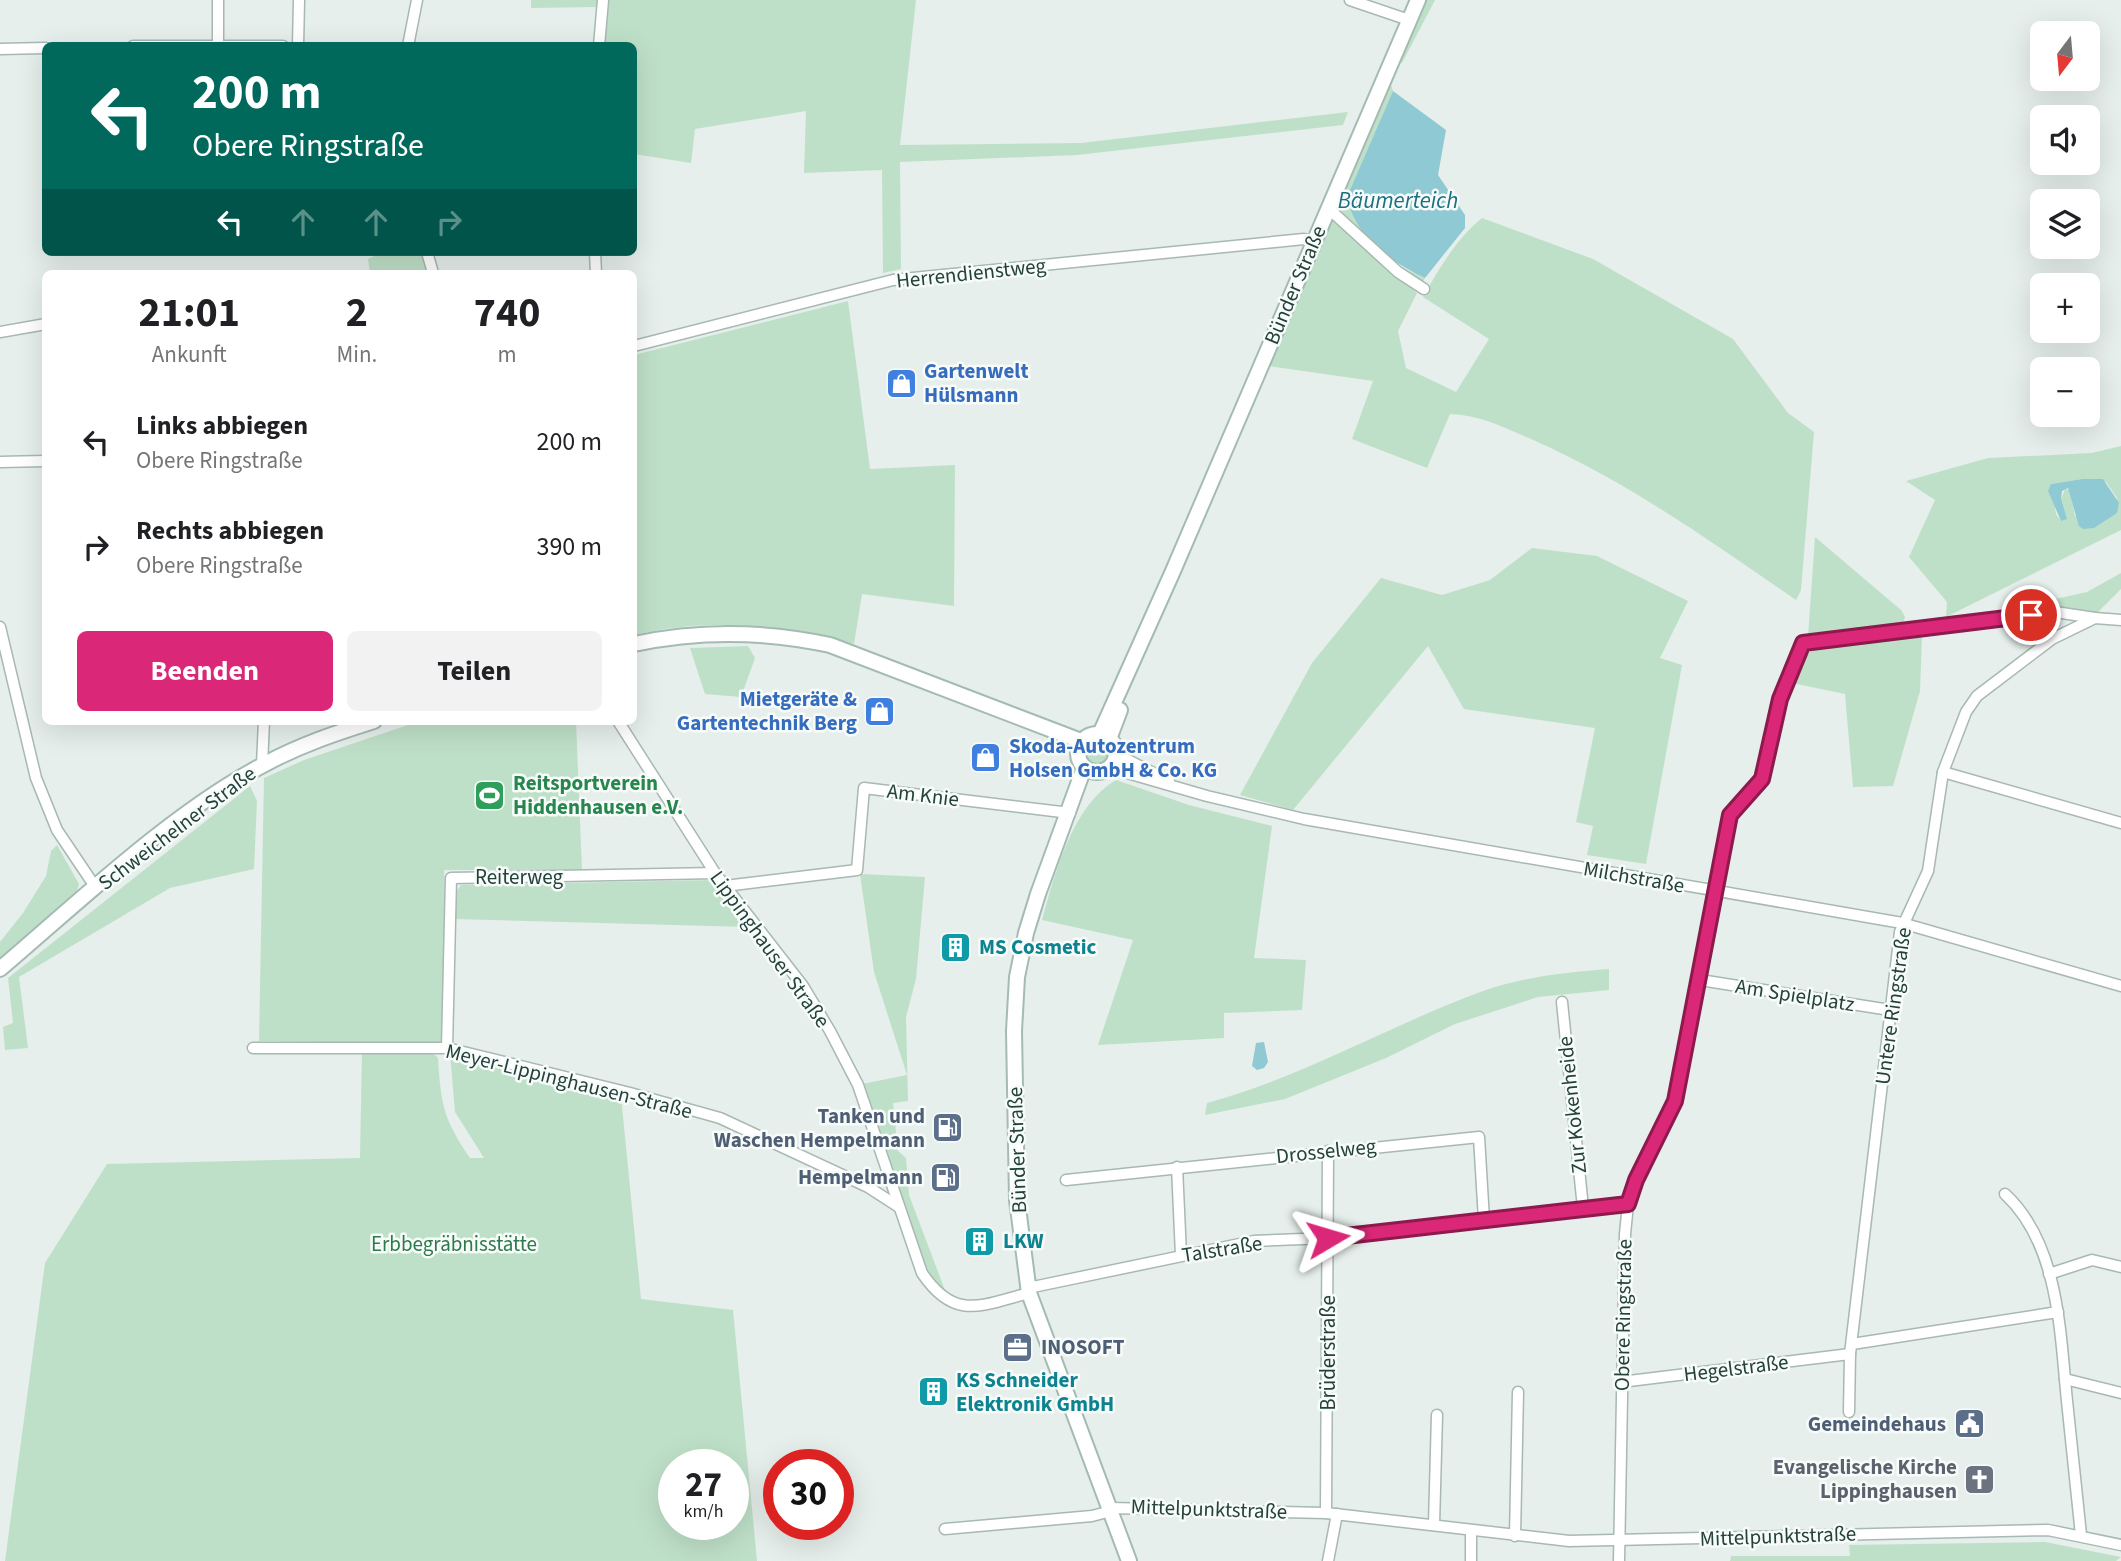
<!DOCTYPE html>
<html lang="de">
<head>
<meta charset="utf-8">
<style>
  :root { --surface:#fff; --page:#f2f2f2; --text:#202124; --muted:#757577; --accent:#db2777 }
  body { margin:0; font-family:"Source Sans 3",sans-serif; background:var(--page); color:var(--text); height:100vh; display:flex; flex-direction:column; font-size:26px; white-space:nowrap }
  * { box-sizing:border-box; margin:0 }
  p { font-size:23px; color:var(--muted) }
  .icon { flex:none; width:38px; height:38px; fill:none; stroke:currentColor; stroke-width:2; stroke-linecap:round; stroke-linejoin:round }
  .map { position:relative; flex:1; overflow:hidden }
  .side { position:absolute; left:42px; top:270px; width:595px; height:455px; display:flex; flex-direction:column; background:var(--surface); border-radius:10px; box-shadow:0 7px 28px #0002 }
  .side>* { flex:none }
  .guide { position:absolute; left:42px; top:42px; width:595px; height:214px; border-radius:10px; box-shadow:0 7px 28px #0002; background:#00695c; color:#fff; overflow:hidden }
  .needle { width:46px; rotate:196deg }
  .buttons { position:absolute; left:2030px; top:21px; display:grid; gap:14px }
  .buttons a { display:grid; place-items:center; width:70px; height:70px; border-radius:10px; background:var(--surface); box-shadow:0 7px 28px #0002; font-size:35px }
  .speed { position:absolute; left:658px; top:1449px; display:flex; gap:14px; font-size:35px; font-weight:700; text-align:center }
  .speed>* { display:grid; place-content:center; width:91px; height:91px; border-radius:50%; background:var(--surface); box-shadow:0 7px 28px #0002; line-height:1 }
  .speed small { font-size:18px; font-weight:400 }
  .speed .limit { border:10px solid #d22; background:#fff; color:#111 }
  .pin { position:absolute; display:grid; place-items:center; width:60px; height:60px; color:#fff; margin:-30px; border:4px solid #fff; border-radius:50%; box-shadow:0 2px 7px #0007 }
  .me { position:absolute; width:77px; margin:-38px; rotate:83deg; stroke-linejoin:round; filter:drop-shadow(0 0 5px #0008) }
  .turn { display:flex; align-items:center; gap:24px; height:147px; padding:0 35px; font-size:32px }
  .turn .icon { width:91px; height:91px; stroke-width:2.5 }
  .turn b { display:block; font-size:49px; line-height:60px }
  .lanes { display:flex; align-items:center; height:66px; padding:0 35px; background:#0003; justify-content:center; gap:35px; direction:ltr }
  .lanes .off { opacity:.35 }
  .eta { display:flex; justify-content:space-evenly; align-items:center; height:119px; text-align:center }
  .eta b { font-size:42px; font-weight:700; line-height:49px }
  .button { display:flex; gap:14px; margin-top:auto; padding:14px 35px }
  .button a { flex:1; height:80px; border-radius:10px; background:var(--accent); color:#fff; font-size:28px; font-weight:700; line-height:80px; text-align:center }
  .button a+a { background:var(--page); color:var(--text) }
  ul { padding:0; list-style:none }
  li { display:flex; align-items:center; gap:21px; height:105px; padding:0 35px }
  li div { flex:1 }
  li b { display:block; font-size:26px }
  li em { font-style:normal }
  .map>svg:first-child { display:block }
  .green { fill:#bfe0c8; fill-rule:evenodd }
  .water { fill:#8ec9d4 }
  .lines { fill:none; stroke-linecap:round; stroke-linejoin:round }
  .street-casing { stroke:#a8b8b2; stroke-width:13 }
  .secondary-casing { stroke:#a4bbb3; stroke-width:18 }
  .street { stroke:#fff; stroke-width:10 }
  .secondary { stroke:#fff; stroke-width:14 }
  .route-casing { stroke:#8e194d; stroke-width:18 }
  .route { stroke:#db2777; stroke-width:12 }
  .labels { text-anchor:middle; stroke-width:5; stroke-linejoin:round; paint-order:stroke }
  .street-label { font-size:21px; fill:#24423a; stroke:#f7fbf9 }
  .shop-label { font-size:21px; font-weight:bold; fill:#366cbe; stroke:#f7fbf9; text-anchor:start }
  .leisure-label { font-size:21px; font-weight:bold; fill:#27864d; stroke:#f7fbf9; text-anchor:start }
  .culture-label { font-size:21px; font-weight:bold; fill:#0d838f; stroke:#f7fbf9; text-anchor:start }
  .service-label { font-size:21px; font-weight:bold; fill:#4e5e75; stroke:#f7fbf9; text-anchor:end }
  .park-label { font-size:21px; fill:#2d7a4b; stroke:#f7fbf9 }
  .worship-label { font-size:21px; font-weight:bold; fill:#5b616d; stroke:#f7fbf9; text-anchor:end }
  .water-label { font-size:23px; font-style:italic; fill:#1c6f80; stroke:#f7fbf9 }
</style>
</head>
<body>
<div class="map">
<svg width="2121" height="1561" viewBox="0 0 2121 1561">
  <rect width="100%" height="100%" fill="#e6efeb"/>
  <!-- green -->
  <g class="green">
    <path d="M531 0H598L597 7 531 8Z"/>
    <path d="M608 0H916L900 145 1081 143 1348 112 1343 125 1077 155 900 162 901 269 883 273 882 170 804 173 806 111 695 129 691 163 634 154V46H603Z"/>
    <path d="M1426 0H1435L1402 63 1397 60Z"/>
    <path d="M1391 85 1393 91 1347 198 1399 266 1425 278 1422 284 1397 268 1338 212 1337 204Z"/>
    <path d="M1332 217 1417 293 1398 331 1406 368 1456 392 1489 339 1423 297C1439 269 1456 239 1482 218L1593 259 1733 339 1788 413 1814 432 1801 590 1796 600C1710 541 1627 481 1531 439 1503 427 1480 415 1450 414L1427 468 1352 439 1373 381 1268 366Z"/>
    <path d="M383 252H423L429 273H370L368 259Z"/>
    <path d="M848 301 870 469 955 465 954 606 862 594 854 644C780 625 709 617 634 635V355Z"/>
    <path d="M2121 446V530L1946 617 1947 602 1909 557 1935 500 1906 481 1988 458 2092 453ZM2082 479 2106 482 2117 498V513L2075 516 2070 490 2065 489 2061 499V521L2056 514 2051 484Z"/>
    <path d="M1815 537 1901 610 1905 617 1903 623 1808 637Z"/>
    <path d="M1532 548 1597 556 1688 601 1660 658 1682 665 1646 864 1587 855 1593 826 1576 822 1595 728 1464 709 1428 646 1293 810 1240 795 1312 663 1381 578 1442 595 1490 580Z"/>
    <path d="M2121 573V589L2097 613H1992L2087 592Z"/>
    <path d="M1922 636 1920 691 1893 786 1853 787 1845 694 1792 683 1797 664 1817 645Z"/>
    <path d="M748 646 755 658 741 697 705 694 690 648Z"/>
    <path d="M420 721H576L582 870H444L445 949 441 1042 436 1044 259 1041 264 778 304 760Z"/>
    <circle cx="1096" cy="753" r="12"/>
    <path d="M1116 780 1189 805 1272 826 1254 958 1306 960 1302 1010 1224 1013V1038L1098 1045 1133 940 1042 920C1055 873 1072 806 1116 780Z"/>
    <path d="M250 786 257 801 254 869 170 888 19 977 28 1048 5 1050 3 1027 13 1023 8 978Z"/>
    <path d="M57 845 79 884 76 894 0 959V942L23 913 46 876 51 851Z"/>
    <path d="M860 874 925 877 916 979 906 1017 908 1101 893 1103 898 1151 906 1158 909 1195 946 1293 924 1268 862 1084 907 1075 874 972Z"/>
    <path d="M715 880 748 927 453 919 454 895 461 885Z"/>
    <path d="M1609 969V990L1538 997 1455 1024 1386 1058 1285 1099 1205 1115 1207 1103C1303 1077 1390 1025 1483 991 1522 977 1568 972 1609 969Z"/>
    <path d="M362 1052H432L438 1058C441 1105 443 1118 470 1158H484L455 1112 450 1053 621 1096 641 1299 733 1310 757 1561H5L45 1263 107 1164 360 1158ZM674 1465H733V1524H674Z"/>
    <path d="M2045 1542 2121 1557 2116 1561H1730L1731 1556H1850L1849 1545Z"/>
  </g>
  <!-- water -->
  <g class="water">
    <path d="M1393 91 1446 130 1438 175 1465 215V228L1425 278C1391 262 1355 237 1347 197Z"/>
    <path d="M2082 479H2103L2119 503 2117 513 2094 528 2083 529 2079 526 2068 488 2062 491 2061 499 2067 519 2061 521 2048 491 2051 484Z"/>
    <path d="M1264 1042 1268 1062 1264 1068 1257 1070 1252 1066 1256 1043Z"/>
  </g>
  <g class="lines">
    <defs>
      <g id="street">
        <path d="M218 0V45"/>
        <path d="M1350 0 1409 20"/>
        <path d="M133 46H283"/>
        <path d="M298 46 299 0"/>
        <path d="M408 46 417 0"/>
        <path d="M599 46 603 0"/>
        <path d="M0 49 46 48"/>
        <path d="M1328 208 1398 272 1424 289"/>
        <path d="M427 252 433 273"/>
        <path d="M595 252 596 273"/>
        <path d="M0 332 46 324"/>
        <path d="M634 346 893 280 1304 239 1314 241"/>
        <path d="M0 462 46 461"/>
        <path d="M0 627 36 778 57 830 96 888"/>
        <path d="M618 721 715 873 803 986 830 1031 858 1085 922 1273C955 1322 982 1305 1029 1293"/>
        <path d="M1116 754 1169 781"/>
        <path d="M262 765 264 721"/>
        <path d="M1110 768 1207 796 1304 819 1902 923 2121 986"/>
        <path d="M1943 772 2121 823"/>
        <path d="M725 886 857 870 864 788 1070 813"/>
        <path d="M1700 980 1890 1010"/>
        <path d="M1562 1002 1583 1208"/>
        <path d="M253 1048H447L630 1093 720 1118 868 1187 899 1207"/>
        <path d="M447 1048 451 878 715 873"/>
        <path d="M1177 1167 1181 1255"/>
        <path d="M1066 1180 1479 1137 1484 1220"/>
        <path d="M2005 1194C2059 1244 2060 1332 2067 1401 2072 1446 2076 1491 2081 1535"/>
        <path d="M2049 1274 2092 1260 2121 1267"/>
        <path d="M1028 1288 1254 1241 1328 1238 1628 1204"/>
        <path d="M1852 1344 2058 1312"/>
        <path d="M2065 1379 2121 1393"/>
        <path d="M1621 1382 1850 1354"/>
        <path d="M1849 1412 1850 1354 1900 932 1928 871 1943 772 1966 712 1977 696 2052 639 2095 618 2121 620"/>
        <path d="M1110 1508 1326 1513 1569 1541 2048 1530 2121 1545"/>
        <path d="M1326 1513 1328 1151"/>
        <path d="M1434 1524 1437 1415"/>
        <path d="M945 1529 1092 1516 1111 1511"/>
        <path d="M1515 1536 1518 1392"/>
        <path d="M1328 1561 1337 1514"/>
        <path d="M1471 1561V1531"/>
        <path d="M1619 1561 1625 1234 1628 1204 1636 1180 1675 1101 1730 815 1762 779 1780 699 1799 649 1803 643 2055 612 2095 618"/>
      </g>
      <g id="secondary">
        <path d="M634 644C699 630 765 631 830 645L1081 741"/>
        <circle cx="1097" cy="753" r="19"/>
        <path d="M1100 734 1173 571 1418 0"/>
        <path d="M1109 739 1120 710"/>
        <path d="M1084 768 1038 894 1026 933 1017 977 1014 1031 1017 1200 1029 1293 1129 1561"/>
        <path d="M0 969C79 902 174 811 265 764 300 745 336 733 374 721"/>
      </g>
    </defs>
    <!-- street casing -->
    <use href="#street" class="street-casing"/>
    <!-- secondary casing -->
    <use href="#secondary" class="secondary-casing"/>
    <!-- street -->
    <use href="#street" class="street"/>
    <!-- secondary -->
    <use href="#secondary" class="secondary"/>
  </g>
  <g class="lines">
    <defs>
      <path id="route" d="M1328 1238 1628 1204 1636 1180 1675 1101 1730 815 1762 779 1780 699 1803 643 2031 615"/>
    </defs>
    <!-- route casing -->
    <use href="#route" class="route-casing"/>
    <!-- route -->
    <use href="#route" class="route"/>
  </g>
  <!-- icons -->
  <defs>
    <symbol id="shop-square" viewBox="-11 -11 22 22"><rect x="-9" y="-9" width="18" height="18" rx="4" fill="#3f7fe0" stroke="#f7fbf9"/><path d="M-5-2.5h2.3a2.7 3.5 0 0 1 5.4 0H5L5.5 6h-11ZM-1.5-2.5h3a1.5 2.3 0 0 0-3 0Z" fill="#fff"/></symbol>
    <symbol id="stadium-square" viewBox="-11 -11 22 22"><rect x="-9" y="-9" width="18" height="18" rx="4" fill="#2e9e5b" stroke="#f7fbf9"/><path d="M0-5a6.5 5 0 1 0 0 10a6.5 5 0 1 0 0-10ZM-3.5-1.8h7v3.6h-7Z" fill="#fff"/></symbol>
    <symbol id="building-square" viewBox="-11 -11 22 22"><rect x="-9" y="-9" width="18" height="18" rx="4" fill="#0f9aa8" stroke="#f7fbf9"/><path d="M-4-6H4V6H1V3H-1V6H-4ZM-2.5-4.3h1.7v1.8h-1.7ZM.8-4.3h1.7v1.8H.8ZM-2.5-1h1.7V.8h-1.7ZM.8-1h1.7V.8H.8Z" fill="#fff"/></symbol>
    <symbol id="fuel-square" viewBox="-11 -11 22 22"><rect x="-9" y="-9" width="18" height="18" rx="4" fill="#5c6f8a" stroke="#f7fbf9"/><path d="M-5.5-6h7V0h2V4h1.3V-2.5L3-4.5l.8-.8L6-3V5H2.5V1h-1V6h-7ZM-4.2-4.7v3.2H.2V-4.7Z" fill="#fff"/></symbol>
    <symbol id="office-square" viewBox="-11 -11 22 22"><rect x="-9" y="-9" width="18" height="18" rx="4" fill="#5c6f8a" stroke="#f7fbf9"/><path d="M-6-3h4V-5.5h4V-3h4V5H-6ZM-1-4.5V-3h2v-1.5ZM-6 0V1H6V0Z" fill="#fff"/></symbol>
    <symbol id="civic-square" viewBox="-11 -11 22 22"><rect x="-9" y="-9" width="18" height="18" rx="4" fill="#5c6f8a" stroke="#f7fbf9"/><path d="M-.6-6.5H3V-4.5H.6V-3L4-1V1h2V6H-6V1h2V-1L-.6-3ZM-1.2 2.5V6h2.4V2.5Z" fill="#fff"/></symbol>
    <symbol id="church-square" viewBox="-11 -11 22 22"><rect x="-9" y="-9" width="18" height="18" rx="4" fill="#6b7280" stroke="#f7fbf9"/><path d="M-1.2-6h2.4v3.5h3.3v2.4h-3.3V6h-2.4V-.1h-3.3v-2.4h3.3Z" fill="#fff"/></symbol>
  </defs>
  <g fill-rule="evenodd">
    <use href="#shop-square" x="884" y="366" width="35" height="35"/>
    <use href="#shop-square" x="862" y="694" width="35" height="35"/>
    <use href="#shop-square" x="968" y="740" width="35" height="35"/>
    <use href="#stadium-square" x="472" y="778" width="35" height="35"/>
    <use href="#building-square" x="938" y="930" width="35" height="35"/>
    <use href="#fuel-square" x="930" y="1110" width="35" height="35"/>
    <use href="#fuel-square" x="928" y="1160" width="35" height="35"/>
    <use href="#building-square" x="962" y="1224" width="35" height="35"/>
    <use href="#office-square" x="1000" y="1330" width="35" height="35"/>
    <use href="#building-square" x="916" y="1374" width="35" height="35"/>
    <use href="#civic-square" x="1952" y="1406" width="35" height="35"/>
    <use href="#church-square" x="1962" y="1462" width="35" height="35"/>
  </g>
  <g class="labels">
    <!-- street labels -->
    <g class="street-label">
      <text transform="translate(971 273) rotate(-6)" y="7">Herrendienstweg</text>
      <text transform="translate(1295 285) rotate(-67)" y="7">Bünder Straße</text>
      <text transform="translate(923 795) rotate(7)" y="7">Am Knie</text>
      <text transform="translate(177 828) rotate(-37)" y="7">Schweichelner Straße</text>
      <text x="519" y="884">Reiterweg</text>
      <text transform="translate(1634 877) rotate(10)" y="7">Milchstraße</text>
      <text transform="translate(770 949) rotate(54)" y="7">Lippinghauser Straße</text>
      <text transform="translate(1795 995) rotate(9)" y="7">Am Spielplatz</text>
      <text transform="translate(1893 1006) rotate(-82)" y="7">Untere Ringstraße</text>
      <text transform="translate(569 1081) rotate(14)" y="7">Meyer-Lippinghausen-Straße</text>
      <text transform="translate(1572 1105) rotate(-96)" y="7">Zur Kokenheide</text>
      <text transform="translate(1017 1150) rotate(-92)" y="7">Bünder Straße</text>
      <text transform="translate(1326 1151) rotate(-6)" y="7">Drosselweg</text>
      <text transform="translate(1222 1249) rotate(-9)" y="7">Talstraße</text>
      <text transform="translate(1623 1315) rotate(-89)" y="7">Obere Ringstraße</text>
      <text transform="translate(1328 1353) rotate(-90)" y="7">Brüderstraße</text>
      <text transform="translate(1736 1368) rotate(-7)" y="7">Hegelstraße</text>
      <text transform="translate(1209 1509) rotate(2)" y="7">Mittelpunktstraße</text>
      <text transform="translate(1778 1536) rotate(-2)" y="7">Mittelpunktstraße</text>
    </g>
    <!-- shop labels -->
    <g class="shop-label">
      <text x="924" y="378">Gartenwelt<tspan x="924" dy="24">Hülsmann</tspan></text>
      <text x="857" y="706" text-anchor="end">Mietgeräte &amp;<tspan x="857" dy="24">Gartentechnik Berg</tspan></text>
      <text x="1009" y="753">Skoda-Autozentrum<tspan x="1009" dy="24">Holsen GmbH &amp; Co. KG</tspan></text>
    </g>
    <!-- leisure labels -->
    <g class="leisure-label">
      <text x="513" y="790">Reitsportverein<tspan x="513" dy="24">Hiddenhausen e.V.</tspan></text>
    </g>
    <!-- culture labels -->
    <g class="culture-label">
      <text x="979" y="954">MS Cosmetic</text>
      <text x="1003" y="1248">LKW</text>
      <text x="956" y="1387">KS Schneider<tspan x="956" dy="24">Elektronik GmbH</tspan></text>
    </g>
    <!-- service labels -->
    <g class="service-label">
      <text x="925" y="1123">Tanken und<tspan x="925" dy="24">Waschen Hempelmann</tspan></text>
      <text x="923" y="1184">Hempelmann</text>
      <text x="1041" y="1354" text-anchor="start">INOSOFT</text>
      <text x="1946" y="1431">Gemeindehaus</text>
    </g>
    <!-- park labels -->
    <g class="park-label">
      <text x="454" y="1251">Erbbegräbnisstätte</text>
    </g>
    <!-- worship labels -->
    <g class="worship-label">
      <text x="1957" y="1474">Evangelische Kirche<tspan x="1957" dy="24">Lippinghausen</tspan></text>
    </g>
    <!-- water labels -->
    <g class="water-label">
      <text x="1398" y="208">Bäumerteich</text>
    </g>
  </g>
</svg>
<div class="buttons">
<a><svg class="needle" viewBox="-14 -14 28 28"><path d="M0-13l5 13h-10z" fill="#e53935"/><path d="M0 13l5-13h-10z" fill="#757577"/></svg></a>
<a><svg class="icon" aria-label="sound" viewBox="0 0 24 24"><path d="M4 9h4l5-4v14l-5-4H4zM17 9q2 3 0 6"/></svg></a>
<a><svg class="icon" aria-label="layers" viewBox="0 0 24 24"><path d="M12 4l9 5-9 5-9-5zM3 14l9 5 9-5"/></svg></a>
<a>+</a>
<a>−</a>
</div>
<div class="speed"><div>27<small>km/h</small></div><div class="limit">30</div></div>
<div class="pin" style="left:2031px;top:615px;background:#d93025"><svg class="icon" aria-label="arrive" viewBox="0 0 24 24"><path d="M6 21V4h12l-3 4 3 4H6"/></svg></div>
<svg class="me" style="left:1328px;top:1238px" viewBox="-20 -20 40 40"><path d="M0-17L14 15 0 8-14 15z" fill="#db2777" stroke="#fff" stroke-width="4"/></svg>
<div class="guide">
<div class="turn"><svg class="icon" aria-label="left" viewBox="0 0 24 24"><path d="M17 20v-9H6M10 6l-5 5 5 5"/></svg><div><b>200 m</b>Obere Ringstraße</div></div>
<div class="lanes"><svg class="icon" aria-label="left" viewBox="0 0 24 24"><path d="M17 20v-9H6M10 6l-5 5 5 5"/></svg><svg class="icon off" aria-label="ahead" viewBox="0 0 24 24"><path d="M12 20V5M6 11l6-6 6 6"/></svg><svg class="icon off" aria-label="ahead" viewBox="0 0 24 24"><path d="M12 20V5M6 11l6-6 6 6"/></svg><svg class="icon off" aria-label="right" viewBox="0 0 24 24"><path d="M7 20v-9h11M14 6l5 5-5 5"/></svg></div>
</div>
<section class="side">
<div class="eta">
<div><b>21:01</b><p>Ankunft</p></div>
<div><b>2</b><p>Min.</p></div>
<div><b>740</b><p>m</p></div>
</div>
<ul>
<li><svg class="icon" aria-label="left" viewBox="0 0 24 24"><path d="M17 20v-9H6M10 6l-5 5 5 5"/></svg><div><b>Links abbiegen</b><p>Obere Ringstraße</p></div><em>200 m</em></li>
<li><svg class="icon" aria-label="right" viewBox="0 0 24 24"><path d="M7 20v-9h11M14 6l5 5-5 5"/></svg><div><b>Rechts abbiegen</b><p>Obere Ringstraße</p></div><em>390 m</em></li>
</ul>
<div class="button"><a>Beenden</a><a>Teilen</a></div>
</section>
</div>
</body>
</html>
